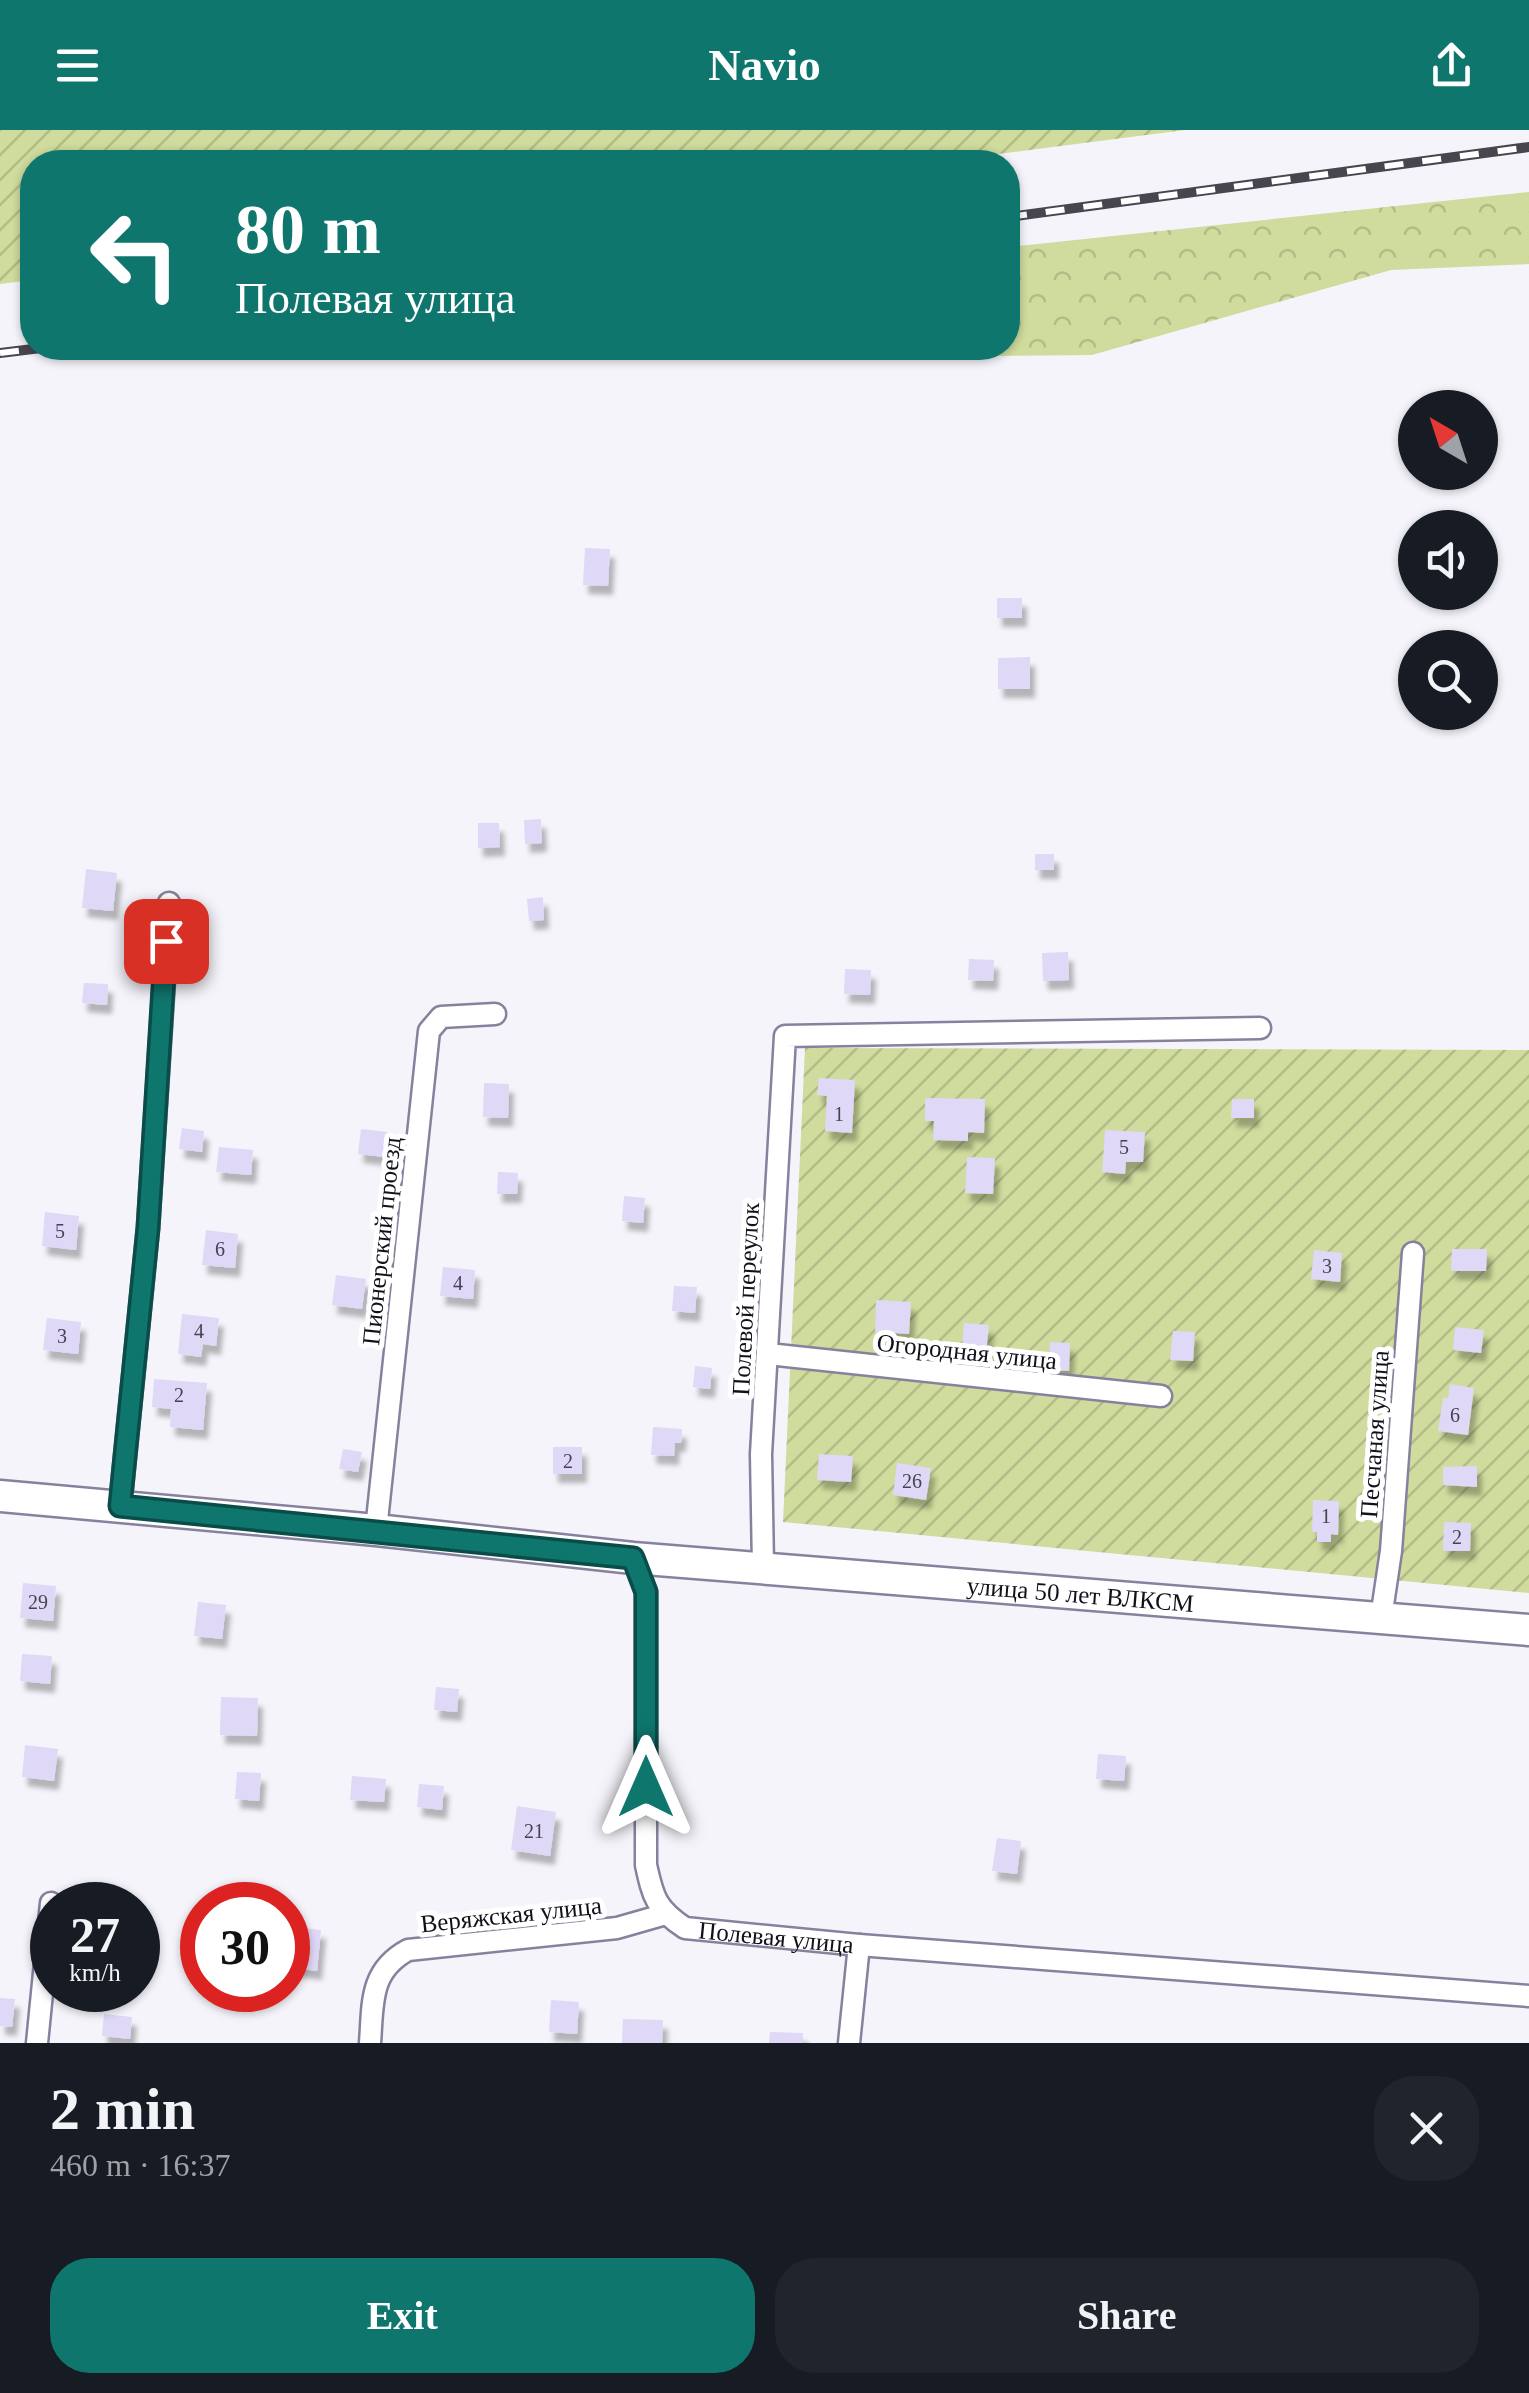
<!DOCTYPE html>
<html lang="en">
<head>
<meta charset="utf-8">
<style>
  :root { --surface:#171b24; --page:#20242c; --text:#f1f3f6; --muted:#9ea1a6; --accent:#0f766e }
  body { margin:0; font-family:"Times New Roman",serif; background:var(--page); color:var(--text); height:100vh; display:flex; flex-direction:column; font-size:38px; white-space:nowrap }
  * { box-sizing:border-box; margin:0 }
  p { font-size:32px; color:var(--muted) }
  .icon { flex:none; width:55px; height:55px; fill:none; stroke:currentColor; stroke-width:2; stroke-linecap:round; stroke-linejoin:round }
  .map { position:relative; height:1913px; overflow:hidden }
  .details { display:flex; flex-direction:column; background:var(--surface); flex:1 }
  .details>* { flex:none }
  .banner { position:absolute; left:20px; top:20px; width:1000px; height:210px; border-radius:40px; box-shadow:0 2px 8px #0004; background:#0f766e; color:#fff; overflow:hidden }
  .needle { width:65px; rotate:321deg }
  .tools { position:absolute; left:1398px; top:260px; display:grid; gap:20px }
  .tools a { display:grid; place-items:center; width:100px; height:100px; border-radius:50%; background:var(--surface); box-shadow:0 2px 8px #0004; font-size:50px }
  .speed { position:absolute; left:30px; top:1752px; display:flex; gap:20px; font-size:50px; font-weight:700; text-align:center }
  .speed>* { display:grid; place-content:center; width:130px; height:130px; border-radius:50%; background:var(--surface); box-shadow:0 2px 8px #0004; line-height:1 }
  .speed small { font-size:25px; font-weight:400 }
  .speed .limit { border:15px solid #d22; background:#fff; color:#111 }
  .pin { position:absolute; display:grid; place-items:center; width:85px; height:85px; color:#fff; margin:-42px; border-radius:20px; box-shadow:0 5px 15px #0006 }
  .me { position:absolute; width:110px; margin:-55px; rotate:0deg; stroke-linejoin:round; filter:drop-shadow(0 0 8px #0008) }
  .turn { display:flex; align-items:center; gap:35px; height:210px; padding:0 50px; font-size:45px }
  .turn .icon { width:130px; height:130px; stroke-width:2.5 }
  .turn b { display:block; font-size:70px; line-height:85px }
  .round { display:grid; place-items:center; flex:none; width:105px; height:105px; border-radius:40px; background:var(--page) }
  .overview { display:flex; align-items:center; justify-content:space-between; height:170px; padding:0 50px }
  h1 { font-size:60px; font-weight:700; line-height:75px }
  .action { display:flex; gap:20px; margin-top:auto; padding:20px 50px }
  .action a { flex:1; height:115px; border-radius:40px; background:var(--accent); color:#fff; font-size:40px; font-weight:700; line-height:115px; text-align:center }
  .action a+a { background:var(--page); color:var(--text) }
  header { display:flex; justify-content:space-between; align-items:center; height:130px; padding:0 50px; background:var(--accent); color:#fff; font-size:45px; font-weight:700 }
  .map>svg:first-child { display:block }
  .forest { fill:url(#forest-crowns) }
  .garden { fill:url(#garden-furrows) }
  .building { fill:#dfd8f7; filter:url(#shadow) }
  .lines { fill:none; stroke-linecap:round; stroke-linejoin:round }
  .street-casing { stroke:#87819e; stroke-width:25 }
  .secondary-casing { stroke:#87819e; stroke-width:35 }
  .street { stroke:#fff; stroke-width:20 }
  .secondary { stroke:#fff; stroke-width:30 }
  .rail-casing { stroke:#48454f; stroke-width:10 }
  .rail { stroke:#fff; stroke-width:6; stroke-dasharray:19; stroke-linecap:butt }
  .route-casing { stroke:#0a4d48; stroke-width:25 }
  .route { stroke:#0f766e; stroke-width:18 }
  .labels { text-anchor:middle; stroke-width:10; stroke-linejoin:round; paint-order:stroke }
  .number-label { font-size:20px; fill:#464252 }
  .street-label { font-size:25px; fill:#13101b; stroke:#fff }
</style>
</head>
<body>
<header><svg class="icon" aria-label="menu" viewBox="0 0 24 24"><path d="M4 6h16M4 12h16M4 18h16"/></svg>Navio<svg class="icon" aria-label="share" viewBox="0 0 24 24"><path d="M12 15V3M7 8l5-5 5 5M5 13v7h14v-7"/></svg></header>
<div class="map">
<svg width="1529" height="1913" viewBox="0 0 1529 1913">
  <defs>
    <pattern id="forest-crowns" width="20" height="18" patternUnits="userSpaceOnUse" patternTransform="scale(2.5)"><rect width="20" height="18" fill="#cfdc9d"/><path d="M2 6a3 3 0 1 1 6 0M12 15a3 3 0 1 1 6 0" fill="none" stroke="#b1bc87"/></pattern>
    <pattern id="garden-furrows" width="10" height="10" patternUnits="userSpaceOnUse" patternTransform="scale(2.5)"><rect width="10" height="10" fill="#cfdc9d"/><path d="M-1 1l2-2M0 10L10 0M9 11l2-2" fill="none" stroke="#b1bc87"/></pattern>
    <filter id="shadow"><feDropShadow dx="5" dy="9" stdDeviation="2.5" flood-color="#0004"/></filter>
  </defs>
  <rect width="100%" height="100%" fill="#f5f4fa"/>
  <!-- forest -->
  <path class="forest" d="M1529 62V134L1391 140 1092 225 802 228V218H1008V117Z"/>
  <!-- garden -->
  <g class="garden">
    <path d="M0 0H1185L935 32H32V150L0 154Z"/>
    <path d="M805 918 1529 920V1463L783 1392Z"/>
  </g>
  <!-- building -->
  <g class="building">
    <path d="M585 418 610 419 608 456 583 455Z"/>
    <rect x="997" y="468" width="25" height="20"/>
    <path d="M1030 527V559H998V528Z"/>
    <path d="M541 689 542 713 525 714 524 690Z"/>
    <path d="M478 693H499L500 717 478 718Z"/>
    <rect x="1035" y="724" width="19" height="16"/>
    <path d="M86 739 117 743 113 781 82 778Z"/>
    <path d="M543 767 544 790 529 791 527 769Z"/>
    <path d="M1068 822 1069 850 1043 851 1042 823Z"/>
    <path d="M969 829 994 830 993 851 968 850Z"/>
    <path d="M845 839 871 840 870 865 844 864Z"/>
    <path d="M84 853 108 854 107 875 82 873Z"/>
    <path d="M819 948 855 950 852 1003 825 1001 827 966 817 965Z"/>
    <path d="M484 953 509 954 508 988 483 987Z"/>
    <path d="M925 968 985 969 984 1003 968 1002V1011L933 1010 934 991H925Z"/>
    <path d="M1232 969H1254V988H1231Z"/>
    <path d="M182 998 204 1001 202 1022 179 1019Z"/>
    <path d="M361 999 388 1002 385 1027 358 1024Z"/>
    <path d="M1105 1000 1145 1002 1143 1032H1126L1125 1044 1102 1042Z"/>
    <path d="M219 1017 253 1020 251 1045 216 1042Z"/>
    <path d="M967 1027 995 1028 993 1064 965 1063Z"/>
    <path d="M498 1042 518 1043 517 1064H497Z"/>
    <path d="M624 1066 645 1068 643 1093 622 1091Z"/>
    <path d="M45 1082 79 1086 76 1120 42 1116Z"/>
    <path d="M206 1100 238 1104 235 1138 202 1135Z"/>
    <path d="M1452 1119H1487L1486 1141H1451Z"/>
    <path d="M1314 1120 1342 1123 1340 1152 1311 1149Z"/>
    <path d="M443 1137 475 1140 473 1169 440 1166Z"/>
    <path d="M336 1145 366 1149 362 1179 332 1175Z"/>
    <path d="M674 1156 697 1157 695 1183 672 1181Z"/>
    <path d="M876 1170 911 1172 909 1204 875 1202Z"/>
    <path d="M182 1184 219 1188 216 1216 203 1214 201 1227 178 1224Z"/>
    <path d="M47 1188 81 1192 78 1224 43 1220Z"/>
    <path d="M964 1193 989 1195 986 1224 962 1222Z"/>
    <path d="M1455 1197 1484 1200 1481 1223 1453 1220Z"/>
    <path d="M1173 1201 1195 1202 1193 1231 1170 1230Z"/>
    <path d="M1050 1212 1070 1213 1069 1241 1048 1240Z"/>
    <path d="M695 1236 712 1238 710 1259 693 1257Z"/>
    <path d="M154 1249 207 1253 203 1300 170 1297 171 1279 152 1277Z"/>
    <path d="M1450 1254 1474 1258 1468 1305 1438 1301 1443 1268H1448Z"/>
    <path d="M653 1297 682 1299 681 1313H675L674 1326 651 1325Z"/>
    <rect x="553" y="1317" width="29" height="27"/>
    <path d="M343 1319 362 1322 358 1342 339 1339Z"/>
    <path d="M819 1324 853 1326 851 1352 817 1350Z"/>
    <path d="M897 1333 931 1338 926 1370 893 1365Z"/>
    <path d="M1477 1336V1357L1443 1355V1337Z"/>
    <path d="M1313 1370 1339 1371 1338 1405 1331 1404V1412H1317V1402H1312Z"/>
    <path d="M1444 1392 1471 1393 1470 1421H1443Z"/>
    <path d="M23 1453 56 1456 53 1491 20 1488Z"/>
    <path d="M198 1472 226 1475 222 1509 194 1506Z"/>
    <path d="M22 1524 52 1526 50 1554 20 1551Z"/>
    <path d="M436 1557 459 1559 457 1582 434 1580Z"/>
    <path d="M221 1567 258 1568 257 1606 220 1605Z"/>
    <path d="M25 1615 58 1619 54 1651 22 1647Z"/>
    <path d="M1098 1624 1126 1626 1124 1651 1096 1649Z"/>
    <path d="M237 1642 261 1643 259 1671 235 1669Z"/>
    <path d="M352 1646 386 1649 384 1672 350 1670Z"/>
    <path d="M419 1654 444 1656 442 1680 417 1677Z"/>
    <path d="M517 1676 556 1682 550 1726 511 1720Z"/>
    <path d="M997 1708 1021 1711 1017 1744 992 1741Z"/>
    <path d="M289 1796 321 1800 317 1841 288 1837Z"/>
    <path d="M0 1868 15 1869 12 1897 0 1896Z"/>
    <path d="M551 1870 579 1872 577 1904 549 1902Z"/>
    <path d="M104 1884 132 1887 130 1909 102 1906Z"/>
    <path d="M623 1889 663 1890 662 1913H622Z"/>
    <path d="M770 1902 803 1903V1913H769Z"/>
  </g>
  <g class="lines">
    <defs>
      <g id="street">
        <path d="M768 1224 1161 1266"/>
        <path d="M120 1377 148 1098 169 773"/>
        <path d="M376 1400 429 901 441 887 495 884"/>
        <path id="s1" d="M633 1428 646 1462V1735C653 1767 656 1779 685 1798L859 1815 1529 1866"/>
        <path d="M763 1436 761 1324 785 906 1260 898"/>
        <path d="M1381 1488 1391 1421 1413 1123"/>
        <path d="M37 1913 51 1773"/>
        <path d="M370 1913C373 1874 369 1841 408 1820L617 1798 666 1784"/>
        <path d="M849 1913 859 1815"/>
      </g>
      <g id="secondary">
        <path id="s2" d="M0 1366 376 1400 633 1428 1529 1500"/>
      </g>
    </defs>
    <!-- street casing -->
    <use href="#street" class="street-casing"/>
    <!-- secondary casing -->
    <use href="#secondary" class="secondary-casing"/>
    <!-- street -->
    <use href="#street" class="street"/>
    <!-- secondary -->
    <use href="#secondary" class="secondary"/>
    <defs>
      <g id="rail">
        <path d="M1008 87 1529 17"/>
        <path d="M0 223 41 218"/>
      </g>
    </defs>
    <!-- rail casing -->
    <use href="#rail" class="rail-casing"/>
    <!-- rail -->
    <use href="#rail" class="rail"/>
  </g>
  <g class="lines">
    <defs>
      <path id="route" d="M166 811 148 1098 120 1376 633 1428 646 1462V1657"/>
    </defs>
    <!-- route casing -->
    <use href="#route" class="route-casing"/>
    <!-- route -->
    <use href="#route" class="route"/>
  </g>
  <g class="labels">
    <!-- number labels -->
    <g class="number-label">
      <text x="839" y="991">1</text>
      <text x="1124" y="1024">5</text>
      <text x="60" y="1108">5</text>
      <text x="220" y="1126">6</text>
      <text x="1327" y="1143">3</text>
      <text x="458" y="1160">4</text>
      <text x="199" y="1208">4</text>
      <text x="62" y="1213">3</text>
      <text x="179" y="1272">2</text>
      <text x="1455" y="1292">6</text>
      <text x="568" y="1338">2</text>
      <text x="912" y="1358">26</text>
      <text x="1326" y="1393">1</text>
      <text x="1457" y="1414">2</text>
      <text x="38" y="1479">29</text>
      <text x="534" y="1708">21</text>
    </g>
    <!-- street labels -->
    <g class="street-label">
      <text transform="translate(381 1111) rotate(-84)" y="9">Пионерский проезд</text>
      <text transform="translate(745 1169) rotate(-87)" y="9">Полевой переулок</text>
      <text transform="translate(967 1221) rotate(6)" y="9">Огородная улица</text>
      <text transform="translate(1374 1304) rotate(-86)" y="9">Песчаная улица</text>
      <text dy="9" stroke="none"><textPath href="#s2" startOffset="1085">улица 50 лет ВЛКСМ</textPath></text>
      <text transform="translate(511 1784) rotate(-6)" y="9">Веряжская улица</text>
      <text dy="9" stroke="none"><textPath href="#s1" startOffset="478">Полевая улица</textPath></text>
    </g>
  </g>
</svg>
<div class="tools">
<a><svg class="needle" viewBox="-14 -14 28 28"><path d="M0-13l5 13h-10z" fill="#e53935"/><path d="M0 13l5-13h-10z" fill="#9ea1a6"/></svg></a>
<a><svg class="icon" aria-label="sound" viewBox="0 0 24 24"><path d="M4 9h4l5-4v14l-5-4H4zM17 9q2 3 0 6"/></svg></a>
<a><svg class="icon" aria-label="search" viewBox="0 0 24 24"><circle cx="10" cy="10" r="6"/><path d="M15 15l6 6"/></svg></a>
</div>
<div class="speed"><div>27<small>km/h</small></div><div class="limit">30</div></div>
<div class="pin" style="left:166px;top:811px;background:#d93025"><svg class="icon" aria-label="arrive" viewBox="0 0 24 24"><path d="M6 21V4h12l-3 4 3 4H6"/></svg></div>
<svg class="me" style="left:646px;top:1657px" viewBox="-20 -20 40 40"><path d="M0-17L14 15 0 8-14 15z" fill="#0f766e" stroke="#fff" stroke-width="4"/></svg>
<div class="banner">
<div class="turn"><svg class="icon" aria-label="left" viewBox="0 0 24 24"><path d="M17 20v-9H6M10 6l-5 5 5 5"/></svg><div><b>80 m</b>Полевая улица</div></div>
</div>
</div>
<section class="details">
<div class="overview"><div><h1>2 min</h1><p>460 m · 16:37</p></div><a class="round"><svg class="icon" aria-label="close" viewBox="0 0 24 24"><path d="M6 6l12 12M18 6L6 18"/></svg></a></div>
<div class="action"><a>Exit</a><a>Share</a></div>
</section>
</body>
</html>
